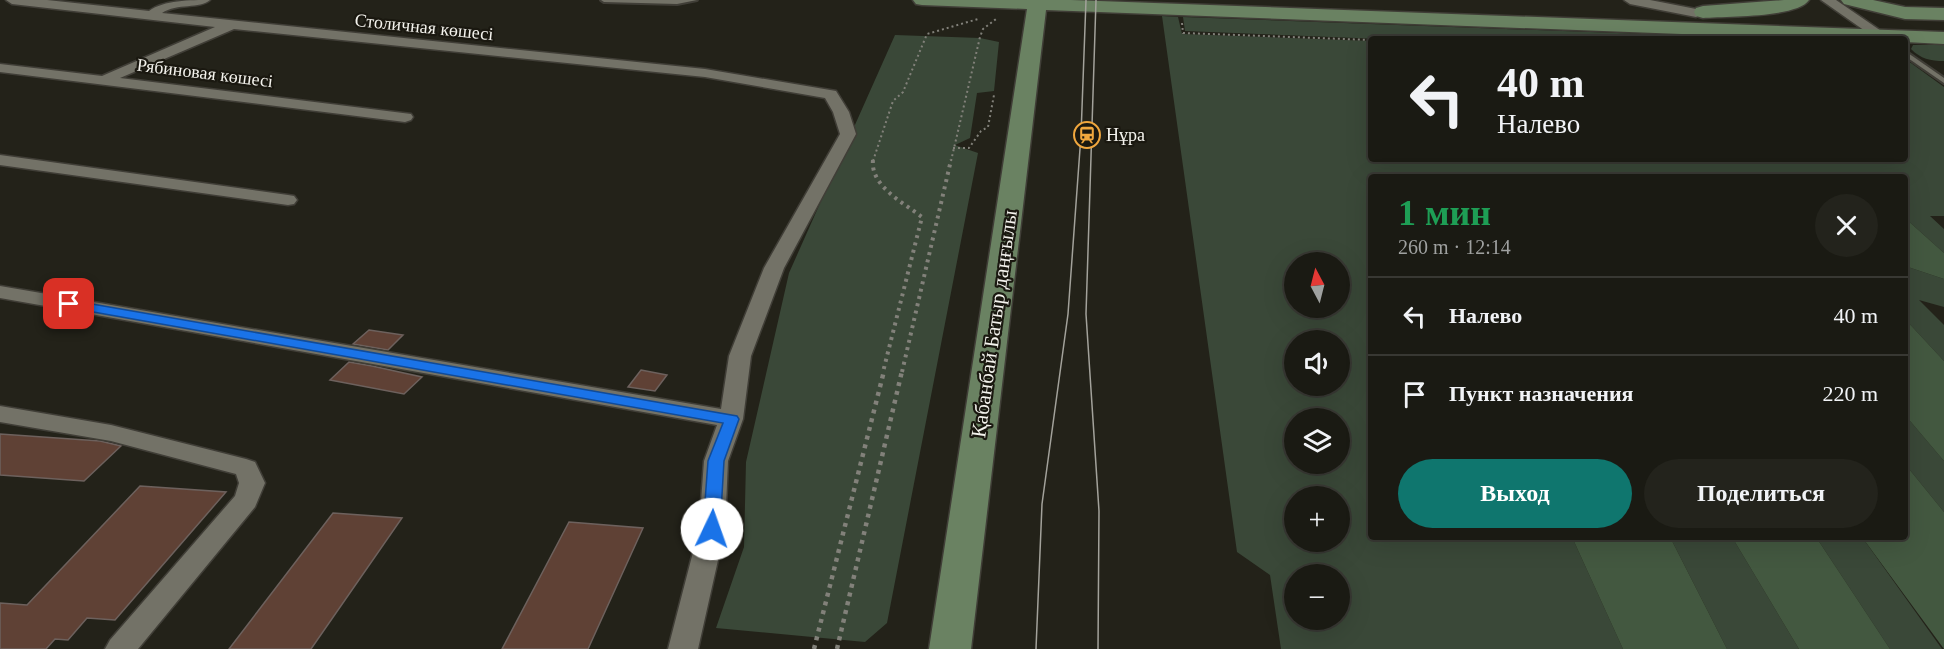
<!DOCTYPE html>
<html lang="ru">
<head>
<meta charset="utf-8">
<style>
  :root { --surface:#1a1a13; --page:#23231c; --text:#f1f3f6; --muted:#9fa1a0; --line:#383833; --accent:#0f766e }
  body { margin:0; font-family:"Times New Roman",serif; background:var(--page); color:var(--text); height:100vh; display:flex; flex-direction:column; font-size:22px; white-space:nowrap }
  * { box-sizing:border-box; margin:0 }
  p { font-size:20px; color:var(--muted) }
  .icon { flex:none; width:33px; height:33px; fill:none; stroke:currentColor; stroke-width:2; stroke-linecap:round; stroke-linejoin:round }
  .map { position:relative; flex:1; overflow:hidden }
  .sheet { position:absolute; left:1368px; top:174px; width:540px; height:366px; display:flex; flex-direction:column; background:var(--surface); border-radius:6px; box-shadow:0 6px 24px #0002,0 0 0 2px var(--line) }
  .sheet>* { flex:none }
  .banner { position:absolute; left:1368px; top:36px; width:540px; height:126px; border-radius:6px; box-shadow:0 6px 24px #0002,0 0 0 2px var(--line); background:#1a1a13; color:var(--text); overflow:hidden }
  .needle { width:39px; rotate:353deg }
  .fabs { position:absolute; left:1284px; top:252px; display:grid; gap:12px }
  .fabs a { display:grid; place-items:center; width:66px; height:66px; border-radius:50%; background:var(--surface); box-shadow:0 6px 24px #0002,0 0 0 2px var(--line); font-size:30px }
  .pin { position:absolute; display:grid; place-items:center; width:51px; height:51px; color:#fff; margin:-26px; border-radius:12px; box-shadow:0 3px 9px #0006 }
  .me { position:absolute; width:66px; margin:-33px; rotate:3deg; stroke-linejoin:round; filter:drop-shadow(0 0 4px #0008) }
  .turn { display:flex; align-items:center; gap:21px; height:126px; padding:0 30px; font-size:27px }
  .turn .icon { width:78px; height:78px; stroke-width:2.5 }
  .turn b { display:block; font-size:42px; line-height:51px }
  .round { display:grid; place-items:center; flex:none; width:63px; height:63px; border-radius:32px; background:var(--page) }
  .overview { display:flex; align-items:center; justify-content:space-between; height:102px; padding:0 30px }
  h1 { font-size:36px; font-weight:600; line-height:45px; color:#1e9e55 }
  .button { display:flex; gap:12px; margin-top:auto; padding:12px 30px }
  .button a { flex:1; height:69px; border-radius:36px; background:var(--accent); color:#fff; font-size:24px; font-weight:600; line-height:69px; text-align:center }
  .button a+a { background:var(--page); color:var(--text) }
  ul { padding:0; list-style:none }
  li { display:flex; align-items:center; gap:18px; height:78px; padding:0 30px; border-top:2px solid var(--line) }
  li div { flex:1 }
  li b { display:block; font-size:22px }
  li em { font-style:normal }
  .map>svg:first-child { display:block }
  .green { fill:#3a4838; fill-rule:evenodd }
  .forest { fill:#435840 }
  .building { fill:#5f4135; stroke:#6d615d; stroke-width:1.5 }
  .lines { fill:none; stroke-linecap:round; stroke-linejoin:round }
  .lane-casing { stroke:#403e37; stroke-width:4 }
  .street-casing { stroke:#403e37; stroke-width:3 }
  .secondary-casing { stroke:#403e37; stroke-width:3 }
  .path-far2 { stroke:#82817a; stroke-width:2; stroke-dasharray:2 3; stroke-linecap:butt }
  .path-far1 { stroke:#82817a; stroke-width:4; stroke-dasharray:3 4.5; stroke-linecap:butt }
  .path { stroke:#82817a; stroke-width:4.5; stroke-dasharray:4 5; stroke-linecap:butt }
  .lane { fill:#737267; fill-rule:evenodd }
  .street { fill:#737267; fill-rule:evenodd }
  .secondary { fill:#6a8262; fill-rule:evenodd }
  .tram { stroke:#a3a29b; stroke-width:1.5 }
  .route { fill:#1a73e8; stroke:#114b97; stroke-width:1.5 }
  .labels { text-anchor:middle; stroke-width:4.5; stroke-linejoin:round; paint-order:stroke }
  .far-street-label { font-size:18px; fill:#f4f3ed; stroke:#1a1810 }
  .far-poi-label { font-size:18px; fill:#f4f3ed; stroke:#1a1810; text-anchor:start }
  .street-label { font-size:21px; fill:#f4f3ed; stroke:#1a1810 }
</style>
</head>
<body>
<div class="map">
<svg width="1944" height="649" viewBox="0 0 1944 649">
  <rect width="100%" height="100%" fill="#232219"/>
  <!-- green -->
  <g class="green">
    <path d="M1162 16 1178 17 1182 34 1371 41V159H1905V63H1911L1944 87V216H1930L1944 229V253L1905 218V177H1371V537H1572L1623 649H1281L1270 575 1237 552ZM1294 262H1340V308H1294ZM1294 340H1340V386H1294ZM1294 418H1340V464H1294ZM1294 496H1340V542H1294ZM1294 574H1340V620H1294Z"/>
    <path d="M1183 17 1780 39H1380L1185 31Z"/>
    <path d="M895 35 980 38 999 42 994 91 977 93 970 138 955 145 978 153 887 623 865 642 716 628 744 547 746 462 789 273Z"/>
    <path d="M1913 45H1944V61C1930 61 1921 59 1911 49Z"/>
    <path d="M1905 266 1944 279V307L1919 300 1944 325V361L1905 319Z"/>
    <path d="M1905 415 1944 461V512L1905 464Z"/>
    <path d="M1670 537H1732L1799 649H1727Z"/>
    <path d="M1816 537H1862L1942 649H1890Z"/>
  </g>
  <!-- forest -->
  <g class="forest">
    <path d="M1905 218 1944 253V279L1905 266Z"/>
    <path d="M1905 319 1944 361V461L1905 415Z"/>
    <path d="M1905 464 1944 512V649L1862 537H1905Z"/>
    <path d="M1572 537H1670L1727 649H1623Z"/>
    <path d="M1732 537H1816L1890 649H1799Z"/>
  </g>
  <!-- building -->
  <g class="building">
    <path d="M369 330 403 335 388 350 353 344Z"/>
    <path d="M349 362 372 366 422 377 404 394 330 380Z"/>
    <path d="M641 370 667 375 655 391 628 387Z"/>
    <path d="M0 434 100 441 121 446 84 481 0 475Z"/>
    <path d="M140 486 226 492 115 620 87 618 68 640 55 639 46 649H0V603L27 605Z"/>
    <path d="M333 513 402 518 311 649H229Z"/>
    <path d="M569 522 643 528 588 649H502Z"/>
  </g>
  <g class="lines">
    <defs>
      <g id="lane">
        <path d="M601 0H697L677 4 604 2Z"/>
        <path d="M1905 51 1944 78V83L1905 56Z"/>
      </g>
      <g id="street">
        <path d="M6 0H47L149 11C164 0 190 0 210 0 200 9 177 3 162 13L705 69 836 91 849 112 856 134 784 268 751 356 743 419 728 461 725 529 698 649H668L699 529 704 461 717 425 0 298V286L721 409 729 356 764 268 840 134 833 112 825 98 705 77 234 29 120 78 411 114 413 117 411 120 405 122 0 72V64L102 76 215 27 12 4Z"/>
        <path d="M1624 0H1650L1696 9 1703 13 1696 17 1630 4Z"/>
        <path d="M1821 0H1836L1887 35 1880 39 1875 38Z"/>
        <path d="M0 155 288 195 294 196 297 200 294 204 288 205 0 165Z"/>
        <path d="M0 406 111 425 246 459 255 462 265 483 255 507 138 649H105L110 640 235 496 239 483 236 474 111 441 0 422Z"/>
      </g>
      <g id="secondary">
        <path d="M913 0H1071L1944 32V44L1905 42V39H1814L1046 10 971 649H929L1027 9 922 5 916 4Z"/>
        <path d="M1784 0H1809C1797 18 1725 16 1703 18L1696 16 1694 12 1696 8 1703 6Z"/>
        <path d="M1841 0H1873L1905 7 1944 8V20L1905 19 1844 4Z"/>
      </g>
    </defs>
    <!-- lane casing -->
    <use href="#lane" class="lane-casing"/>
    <!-- street casing -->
    <use href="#street" class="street-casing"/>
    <!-- secondary casing -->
    <use href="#secondary" class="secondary-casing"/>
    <!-- path-far2 -->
    <g class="path-far2">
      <path d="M1182 23 1183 33 1371 40"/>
      <path d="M953 148H969L981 131 988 127 994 95"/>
      <path d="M873 161 893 101 903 92 927 34 978 19"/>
      <path d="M951 161 980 37 983 29 996 19"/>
    </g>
    <!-- path-far1 -->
    <g class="path-far1">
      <path d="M873 160C870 186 904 203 922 217L883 372"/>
      <path d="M902 372 951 160"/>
    </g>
    <!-- path -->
    <g class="path">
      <path d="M814 649 884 371"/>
      <path d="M837 649 902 371"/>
    </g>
    <!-- lane -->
    <use href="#lane" class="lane"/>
    <!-- street -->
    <use href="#street" class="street"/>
    <!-- secondary -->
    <use href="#secondary" class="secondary"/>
    <!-- tram -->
    <g class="tram">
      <path d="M1096 0 1086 314 1099 511 1098 649"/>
      <path d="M1036 649 1042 504 1068 314 1081 135 1086 0"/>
    </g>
  </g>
  <!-- route -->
  <path class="route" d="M69 300 737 416 739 419 724 461 720 529 718 534 712 536 706 534 703 529 708 461 723 423 65 307 63 304Z"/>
  <!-- icons -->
  <defs>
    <symbol id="station-ring" viewBox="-11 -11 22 22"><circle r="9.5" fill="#1a1810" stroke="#f0a73e" stroke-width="1.5"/><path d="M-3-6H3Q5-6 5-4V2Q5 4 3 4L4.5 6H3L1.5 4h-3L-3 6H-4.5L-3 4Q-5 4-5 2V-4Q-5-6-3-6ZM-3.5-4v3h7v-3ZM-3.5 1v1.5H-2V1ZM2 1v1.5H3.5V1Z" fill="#f0a73e"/></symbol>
  </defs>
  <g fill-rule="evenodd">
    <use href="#station-ring" x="1072" y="120" width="30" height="30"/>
  </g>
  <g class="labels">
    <!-- far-street labels -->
    <g class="far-street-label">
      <text transform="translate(424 27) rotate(6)" y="6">Столичная көшесі</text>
      <text transform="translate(205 73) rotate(7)" y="6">Рябиновая көшесі</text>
    </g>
    <!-- far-poi labels -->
    <g class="far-poi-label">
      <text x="1106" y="141">Нұра</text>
    </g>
    <!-- street labels -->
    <g class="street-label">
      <text transform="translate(994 324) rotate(-82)" y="7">Қабанбай Батыр даңғылы</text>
    </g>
  </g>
</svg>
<div class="fabs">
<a><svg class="needle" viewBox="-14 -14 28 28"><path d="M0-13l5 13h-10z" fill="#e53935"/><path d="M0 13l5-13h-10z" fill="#9fa1a0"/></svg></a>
<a><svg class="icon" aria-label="sound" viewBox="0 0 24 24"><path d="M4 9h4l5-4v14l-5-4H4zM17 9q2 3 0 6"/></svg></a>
<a><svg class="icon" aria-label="layers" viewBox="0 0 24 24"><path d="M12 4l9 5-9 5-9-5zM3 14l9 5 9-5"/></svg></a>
<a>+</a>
<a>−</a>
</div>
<div class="pin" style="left:69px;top:304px;background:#d93025"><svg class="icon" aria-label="arrive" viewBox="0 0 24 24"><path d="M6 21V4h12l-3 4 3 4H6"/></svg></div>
<svg class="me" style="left:712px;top:529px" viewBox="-20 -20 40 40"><circle r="19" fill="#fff"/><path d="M0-13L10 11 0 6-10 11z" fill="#1a73e8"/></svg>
<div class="banner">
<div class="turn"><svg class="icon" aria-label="left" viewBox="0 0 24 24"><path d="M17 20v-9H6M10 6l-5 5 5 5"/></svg><div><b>40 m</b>Налево</div></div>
</div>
<section class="sheet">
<div class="overview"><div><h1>1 мин</h1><p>260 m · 12:14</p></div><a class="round"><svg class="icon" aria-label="close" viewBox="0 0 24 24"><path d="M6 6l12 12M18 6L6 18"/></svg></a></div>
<ul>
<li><svg class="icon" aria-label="left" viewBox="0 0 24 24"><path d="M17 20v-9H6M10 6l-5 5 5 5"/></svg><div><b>Налево</b></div><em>40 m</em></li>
<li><svg class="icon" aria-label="arrive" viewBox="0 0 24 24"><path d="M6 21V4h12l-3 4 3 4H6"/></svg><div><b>Пункт назначения</b></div><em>220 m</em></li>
</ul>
<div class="button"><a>Выход</a><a>Поделиться</a></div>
</section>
</div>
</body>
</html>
